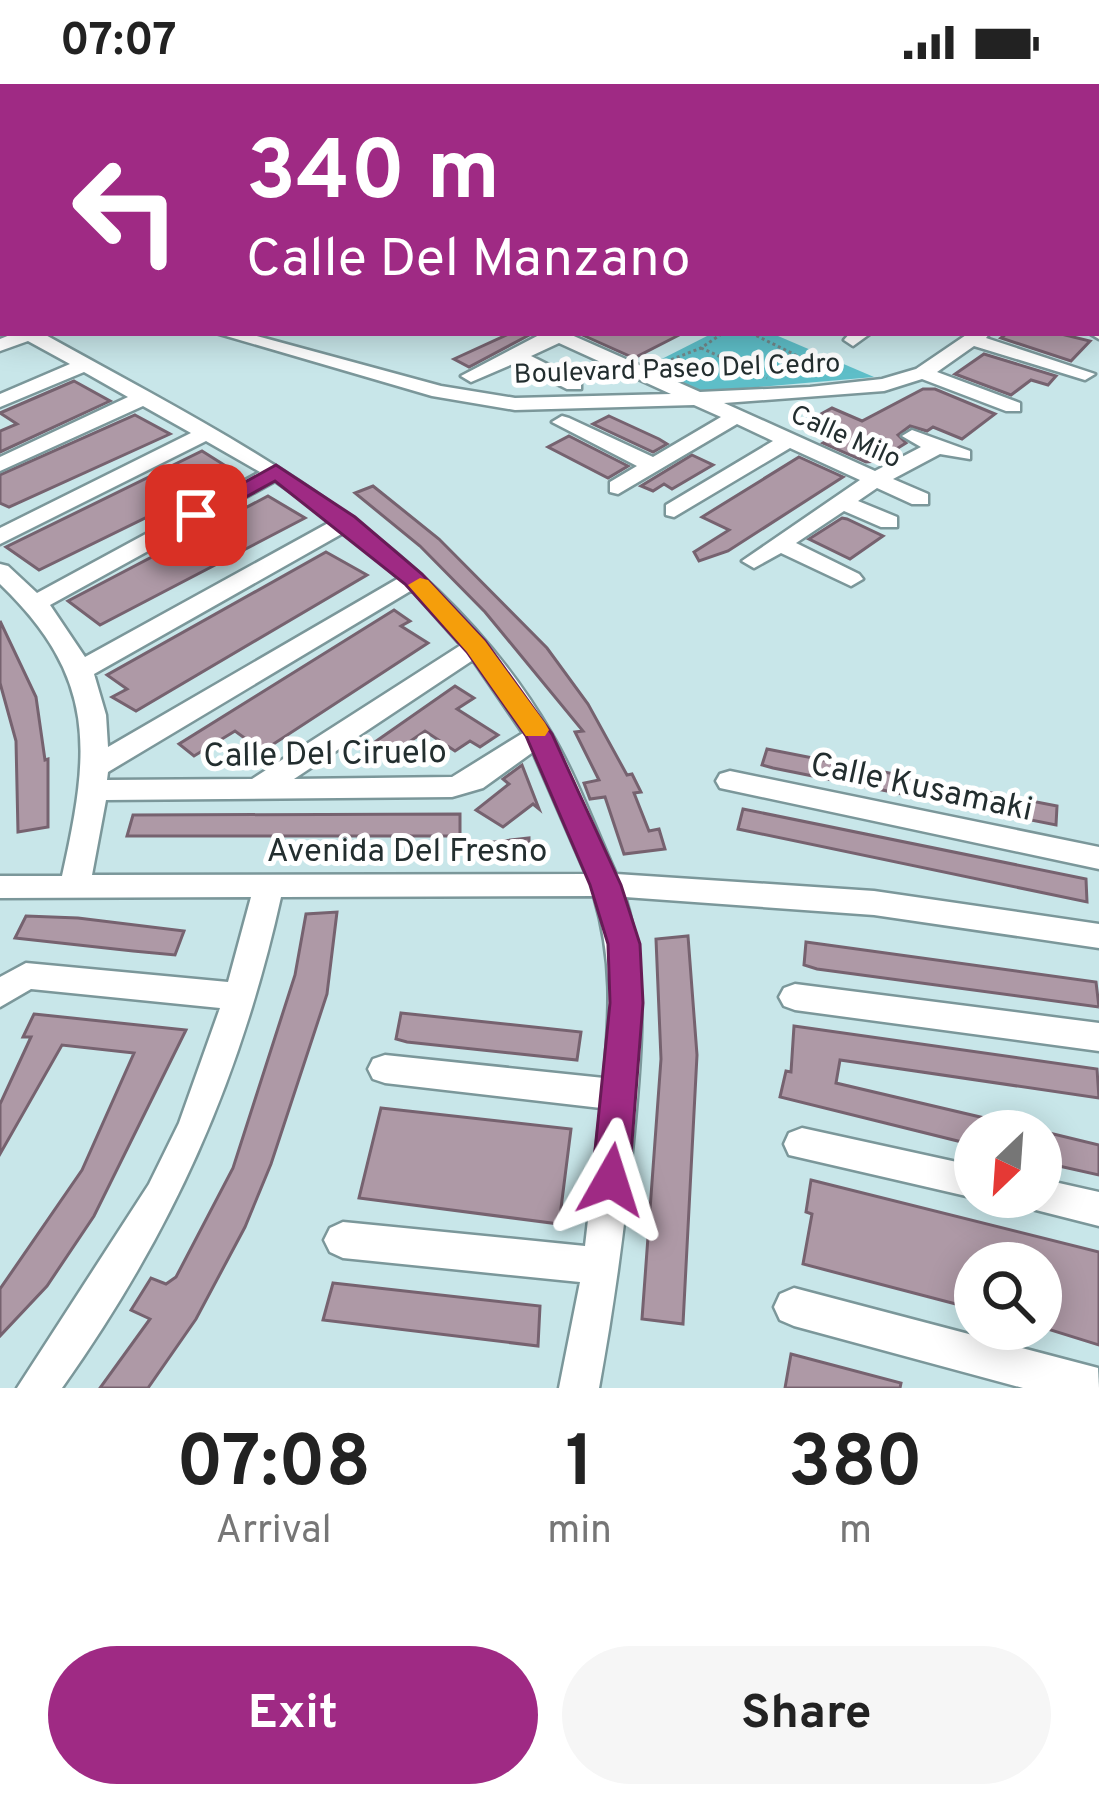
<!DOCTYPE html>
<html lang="en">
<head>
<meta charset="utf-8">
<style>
  :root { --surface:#fff; --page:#f6f6f6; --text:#222; --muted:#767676; --accent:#9f2a84 }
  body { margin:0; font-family:Overpass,sans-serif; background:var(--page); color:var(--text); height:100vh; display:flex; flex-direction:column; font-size:45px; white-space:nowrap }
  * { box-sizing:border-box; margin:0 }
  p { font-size:39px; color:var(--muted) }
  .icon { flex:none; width:66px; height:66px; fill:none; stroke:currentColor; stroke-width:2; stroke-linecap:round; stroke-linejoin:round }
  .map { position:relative; height:1304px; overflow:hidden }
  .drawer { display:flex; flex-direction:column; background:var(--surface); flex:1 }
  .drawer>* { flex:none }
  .guide { position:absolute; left:0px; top:0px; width:1101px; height:252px; box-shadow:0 6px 30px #0003; background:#9f2a84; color:#fff; overflow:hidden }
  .needle { width:78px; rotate:205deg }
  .fabs { position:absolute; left:954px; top:1026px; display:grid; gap:24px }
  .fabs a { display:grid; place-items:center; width:108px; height:108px; border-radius:50%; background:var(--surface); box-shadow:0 6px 30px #0003; font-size:60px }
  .pin { position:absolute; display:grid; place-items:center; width:102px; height:102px; color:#fff; margin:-51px; border-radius:24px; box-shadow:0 6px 18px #0006 }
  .me { position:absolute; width:132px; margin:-66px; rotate:6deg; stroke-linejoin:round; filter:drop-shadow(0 0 9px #0008) }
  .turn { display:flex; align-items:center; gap:42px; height:252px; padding:0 48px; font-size:54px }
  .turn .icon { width:156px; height:156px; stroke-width:2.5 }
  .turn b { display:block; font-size:84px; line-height:102px }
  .eta { display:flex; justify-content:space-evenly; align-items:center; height:204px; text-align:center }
  .eta b { font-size:72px; font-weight:700; line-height:84px }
  .button { display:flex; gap:24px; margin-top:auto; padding:24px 48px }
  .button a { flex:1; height:138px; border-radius:72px; background:var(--accent); color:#fff; font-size:48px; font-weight:700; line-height:138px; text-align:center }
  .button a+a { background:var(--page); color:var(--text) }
  .status { display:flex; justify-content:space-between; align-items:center; height:84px; padding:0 60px; background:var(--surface); direction:ltr }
  .status svg { height:33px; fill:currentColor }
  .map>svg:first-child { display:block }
  .green { fill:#5ebec8 }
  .building { fill:#ae99a6; stroke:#76626f; stroke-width:3 }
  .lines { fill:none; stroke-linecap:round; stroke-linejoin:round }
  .minor-casing { stroke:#7b979a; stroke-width:5 }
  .path { stroke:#728789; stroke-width:3; stroke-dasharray:3 3; stroke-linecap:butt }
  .minor { fill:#fff; fill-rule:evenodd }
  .route { fill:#9f2a84; stroke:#671b56; stroke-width:3 }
  .slow { fill:#f59e0b }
  .labels { text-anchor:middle; stroke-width:10; stroke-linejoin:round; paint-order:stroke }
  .far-street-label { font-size:27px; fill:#232e2f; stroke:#fff }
  .street-label { font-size:33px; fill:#232e2f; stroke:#fff }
</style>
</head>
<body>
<div class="status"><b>07:07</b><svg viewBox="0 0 49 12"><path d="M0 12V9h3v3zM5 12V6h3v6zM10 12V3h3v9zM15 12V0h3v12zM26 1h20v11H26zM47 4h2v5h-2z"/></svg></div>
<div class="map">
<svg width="1099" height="1304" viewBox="0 0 1099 1304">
  <rect width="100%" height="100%" fill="#c8e6e9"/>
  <!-- green -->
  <path class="green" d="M713 249H771L874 293 702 308 646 283Z"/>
  <!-- building -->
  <g class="building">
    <path d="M511 249H533L469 283 454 275Z"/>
    <path d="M578 249H683L634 274Z"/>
    <path d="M1007 249H1057L1090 257 1071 277 1001 254Z"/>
    <path d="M984 270 1056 292 1048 301 1031 296 1011 311 955 290Z"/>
    <path d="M74 297 110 317 0 368V347L17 340 0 329Z"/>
    <path d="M923 305H935L995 330 962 355 933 343 927 347 910 342 898 351 906 359 877 377 866 378 823 359 831 354 801 341 832 324 862 337Z"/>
    <path d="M135 331 170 350 9 423 0 419V391Z"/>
    <path d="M609 332 659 355 667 360 653 368 593 340Z"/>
    <path d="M569 352 628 382 608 394 548 363Z"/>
    <path d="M202 367 237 389 39 486 6 463Z"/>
    <path d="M692 371 713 381 672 405 664 400 653 407 641 402Z"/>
    <path d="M799 373 843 393 728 467 699 477 694 468 729 446 702 433Z"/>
    <path d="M373 402 439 455 547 564 588 620 627 691 632 690 641 708 634 709 649 747 659 745 665 765 624 770 605 713 590 715 584 699 599 696 575 648 583 647 485 528 420 462 355 409Z"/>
    <path d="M268 412 305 434 100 541 68 517Z"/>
    <path d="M842 434 847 435 883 452 850 475 809 455Z"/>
    <path d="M326 468 367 491 136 627 112 613 127 605 107 591Z"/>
    <path d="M394 526 410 537 401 542 428 559 272 661 261 666 235 647 194 672 179 660Z"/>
    <path d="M0 537 36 613 45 676 48 675V743L18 748 16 657 0 599Z"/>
    <path d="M455 602 474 614 457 625 498 651 480 663 470 657 455 667 425 647 389 672 372 660Z"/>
    <path d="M767 665 1057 722 1056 741 773 684 762 681Z"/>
    <path d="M522 681 539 725 533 720 503 743 476 726 509 700 503 695Z"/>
    <path d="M743 725 1086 795 1087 818 738 745Z"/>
    <path d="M460 730V752H127L133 731Z"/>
    <path d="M529 754V772L476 771V760Z"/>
    <path d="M337 828 327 910 271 1080 245 1143 196 1235 148 1304H100L150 1235 131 1226 151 1194 166 1200 176 1193 233 1084 295 891 306 830Z"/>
    <path d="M26 832 78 834 184 847 175 871 133 867 15 854Z"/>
    <path d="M688 852 697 971 683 1240 642 1235 661 975 656 855Z"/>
    <path d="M806 858 1096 898 1099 923 817 885 804 881Z"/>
    <path d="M401 929 581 948 577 976 407 958 396 955Z"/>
    <path d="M34 930 186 946 94 1132 47 1202 0 1252V1205L82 1086 134 969 62 961 0 1070V1020L31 953H23Z"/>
    <path d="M794 942 1097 985 1099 1014 840 976 836 999 1010 1040V1047H975L974 1061 780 1013 786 987 791 988Z"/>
    <path d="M381 1024 571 1045 559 1140 359 1114Z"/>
    <path d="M1041 1047 1099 1061V1091L1041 1078Z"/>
    <path d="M811 1096 1099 1168V1261L1041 1243 1043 1179H975V1225L803 1180 812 1130 806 1128Z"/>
    <path d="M333 1199 540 1222 538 1262 323 1236Z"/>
    <path d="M791 1270 901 1299 900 1304H785Z"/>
  </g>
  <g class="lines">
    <defs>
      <g id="minor">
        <path d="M201 0H217L220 3H204Z"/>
        <path d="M289 0H316L319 3H292Z"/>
        <rect x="1098" y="41" width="1" height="8"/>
        <rect x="1098" y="68" width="1" height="8"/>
        <rect x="0" y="71" width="3" height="9"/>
        <path d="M1098 94 1099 95V105L1098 104Z"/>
        <path d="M3 106V116L0 117V107Z"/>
        <path d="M1098 114 1099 115V125L1098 124Z"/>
        <path d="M1098 138H1099L1098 149Z"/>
        <rect x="1098" y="171" width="1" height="10"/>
        <path d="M0 182 3 183V193L0 192Z"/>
        <rect x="1098" y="204" width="1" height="10"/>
        <rect x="0" y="216" width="3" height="10"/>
        <path d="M1098 242 1099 243V255L1089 249H1098Z"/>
        <path d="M15 249H42C231 354 437 452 551 649 577 693 595 744 616 790L874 807 1099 840V864L874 831 625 813C650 894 641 975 633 1058 625 1141 614 1222 599 1304H559L580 1198 343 1174 330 1168 324 1156 330 1144 343 1138 585 1162 601 1024 385 999 373 995 368 985 373 975 385 971 604 994C610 928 613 877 594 812L281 813C240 997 172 1149 62 1304H17L149 1100 179 1039 220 924 31 905 0 923V893L26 879 228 898 251 813 0 814V792H62C90 667 98 594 0 500V480L8 482 37 509 260 388 206 357 0 460V444L191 349 143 322 0 387V373L128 313 84 288 0 323V310L70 280 28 257 0 267V255ZM275 397 332 437 85 573 50 521ZM345 448 399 494 108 663 106 631 94 590ZM412 506 461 561 252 695 107 696 108 688ZM473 576 523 649 452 693 294 695ZM533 668 586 790 92 791 106 716 452 713 483 704Z"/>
        <path d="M216 249H246L441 302 515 314 671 310 559 259 531 272 581 297V305H567L515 279 471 298 461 292 543 249H567L700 308 810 303 882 295 916 285 969 249H990L986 254 1095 290 1085 296 974 262 937 288 1020 319V327H1006L922 295 884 307 724 319 875 387 921 363 902 352 912 346 970 367V375L940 370 893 395 928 410V420H912L877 404 858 417 897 433V443H881L844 427 796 459 859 490 863 495 851 502 781 469 754 484 742 477 860 396 790 364 674 433 666 431V421L773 357 737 340 618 410 610 408V398L637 382 552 338 562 332 569 334 653 373 721 333 694 321 515 326 432 312Z"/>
        <path d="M850 249H871L853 262 844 256Z"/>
        <path d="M730 687 1099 763V785L720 704 716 697 720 690Z"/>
        <path d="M795 900 1099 939V967L795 926 784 922 779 913 784 904Z"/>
        <path d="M802 1044 975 1082V1113H979L975 1114 789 1071 784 1060 789 1049Z"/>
        <path d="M1041 1095 1099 1108V1142L1028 1124 1023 1113H1041Z"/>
        <path d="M794 1204 1098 1284 1099 1304H1023L794 1242 780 1236 774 1223 780 1210Z"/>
      </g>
    </defs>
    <!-- minor casing -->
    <use href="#minor" class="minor-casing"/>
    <!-- path -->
    <g class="path">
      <path d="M1001 0 1014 3"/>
      <path d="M721 3 728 0"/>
      <path d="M751 249 836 291"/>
      <path d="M701 264 767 294"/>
      <path d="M660 280 701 264 723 249"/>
    </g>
    <!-- minor -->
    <use href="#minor" class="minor"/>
  </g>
  <!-- route -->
  <path class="route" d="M276 381 355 433 422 490 485 557 552 650 621 801 640 860 643 919 629 1096 624 1108 611 1113 598 1108 592 1096 610 919 608 860 590 801 526 652 467 568 405 500 275 397 204 436H189L185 431Z"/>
  <!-- slow -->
  <path class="slow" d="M420 494 428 496 485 557 545 639 549 646 545 652H526L467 568 408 501Z"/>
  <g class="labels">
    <!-- far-street labels -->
    <g class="far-street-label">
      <text transform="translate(677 284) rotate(-2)" y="9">Boulevard Paseo Del Cedro</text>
      <text transform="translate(846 352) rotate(24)" y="9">Calle Milo</text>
    </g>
    <!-- street labels -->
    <g class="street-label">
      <text transform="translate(325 668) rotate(-1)" y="12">Calle Del Ciruelo</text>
      <text transform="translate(922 701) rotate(12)" y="12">Calle Kusamaki</text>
      <text x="407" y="777">Avenida Del Fresno</text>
    </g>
  </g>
</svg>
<div class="fabs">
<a><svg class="needle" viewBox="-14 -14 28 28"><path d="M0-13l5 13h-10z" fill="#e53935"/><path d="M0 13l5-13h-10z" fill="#767676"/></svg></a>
<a><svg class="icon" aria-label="search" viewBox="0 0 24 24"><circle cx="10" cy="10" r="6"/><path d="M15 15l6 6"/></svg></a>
</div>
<div class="pin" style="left:196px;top:431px;background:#d93025"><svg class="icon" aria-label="arrive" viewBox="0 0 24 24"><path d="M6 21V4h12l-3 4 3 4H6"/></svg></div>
<svg class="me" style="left:611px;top:1096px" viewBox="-20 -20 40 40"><path d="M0-17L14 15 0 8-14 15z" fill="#9f2a84" stroke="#fff" stroke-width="4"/></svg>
<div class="guide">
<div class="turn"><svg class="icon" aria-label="left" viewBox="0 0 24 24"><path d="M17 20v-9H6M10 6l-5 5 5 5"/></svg><div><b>340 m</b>Calle Del Manzano</div></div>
</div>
</div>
<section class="drawer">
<div class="eta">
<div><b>07:08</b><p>Arrival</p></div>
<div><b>1</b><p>min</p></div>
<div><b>380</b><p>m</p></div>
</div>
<div class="button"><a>Exit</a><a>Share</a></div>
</section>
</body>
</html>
